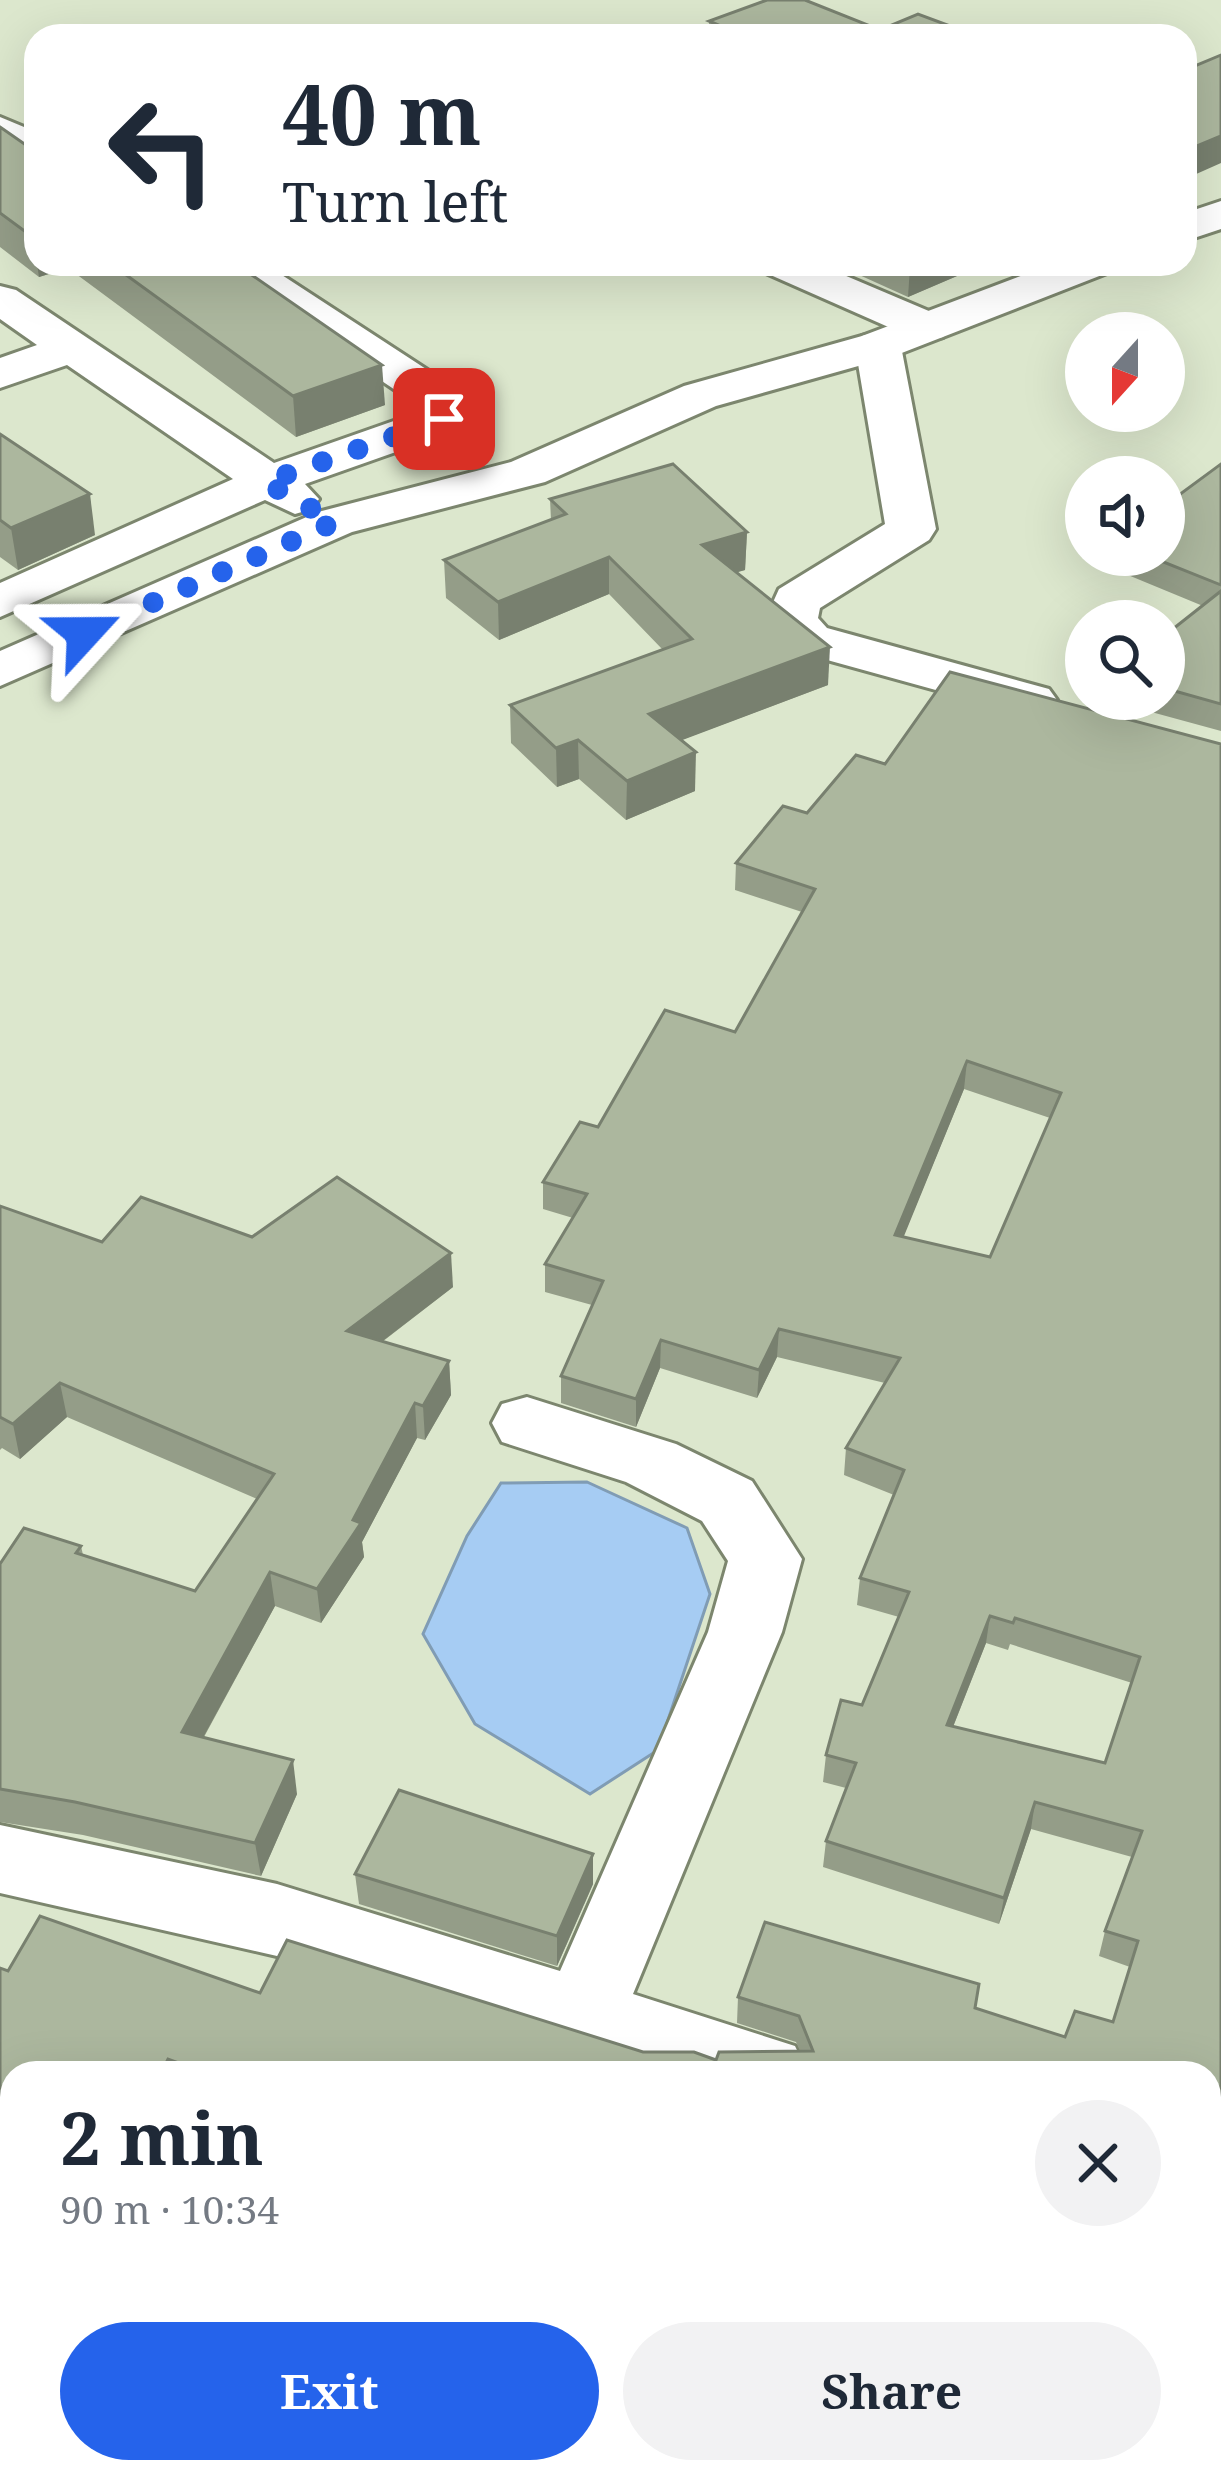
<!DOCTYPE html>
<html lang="en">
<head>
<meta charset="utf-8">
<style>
  :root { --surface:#fff; --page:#f2f2f3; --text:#1f2937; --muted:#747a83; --accent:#2563eb }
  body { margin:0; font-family:"Noto Serif",serif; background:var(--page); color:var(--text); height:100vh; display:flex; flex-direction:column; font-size:45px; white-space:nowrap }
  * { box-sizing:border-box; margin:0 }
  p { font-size:39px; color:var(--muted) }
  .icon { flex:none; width:66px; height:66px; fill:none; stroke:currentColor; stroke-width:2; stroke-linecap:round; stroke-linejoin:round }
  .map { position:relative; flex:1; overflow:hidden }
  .details { position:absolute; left:0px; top:2061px; width:1221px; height:423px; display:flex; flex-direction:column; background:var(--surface); border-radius:36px 36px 0 0; box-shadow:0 12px 48px #0002 }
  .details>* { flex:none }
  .top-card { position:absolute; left:24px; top:24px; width:1173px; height:252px; border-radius:36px; box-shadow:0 12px 48px #0002; background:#fff; color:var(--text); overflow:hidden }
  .needle { width:78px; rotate:201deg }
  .tools { position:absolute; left:1065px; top:312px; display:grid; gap:24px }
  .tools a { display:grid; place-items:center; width:120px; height:120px; border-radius:50%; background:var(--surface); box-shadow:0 12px 48px #0002; font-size:60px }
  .pin { position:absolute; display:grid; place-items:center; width:102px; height:102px; color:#fff; margin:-51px; border-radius:24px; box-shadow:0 6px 18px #0006 }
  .me { position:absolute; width:132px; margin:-66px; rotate:66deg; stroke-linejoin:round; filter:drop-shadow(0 0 9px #0008) }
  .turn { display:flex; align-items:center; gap:42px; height:252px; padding:0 60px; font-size:54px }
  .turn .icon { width:156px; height:156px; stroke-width:2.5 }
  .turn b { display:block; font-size:84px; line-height:102px }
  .round { display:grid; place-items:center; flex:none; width:126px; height:126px; border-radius:63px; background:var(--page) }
  .head { display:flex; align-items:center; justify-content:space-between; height:204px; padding:0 60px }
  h1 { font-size:72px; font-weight:700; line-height:90px }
  .action { display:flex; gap:24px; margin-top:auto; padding:24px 60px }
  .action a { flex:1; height:138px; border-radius:72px; background:var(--accent); color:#fff; font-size:48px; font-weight:700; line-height:138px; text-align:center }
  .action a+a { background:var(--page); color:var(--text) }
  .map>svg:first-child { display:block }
  .water { fill:#a6ccf3; stroke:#809cb4; stroke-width:3 }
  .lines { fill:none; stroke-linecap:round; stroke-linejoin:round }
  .minor-casing { stroke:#7c866e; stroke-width:6 }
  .major-casing { stroke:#7c866e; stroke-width:6 }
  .minor { fill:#fff; fill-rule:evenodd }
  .major { fill:#fff; fill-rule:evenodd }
  .wall { fill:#949d88; fill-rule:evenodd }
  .shaded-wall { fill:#78806f }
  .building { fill:#acb79e; stroke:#78806f; stroke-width:3; fill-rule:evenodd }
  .route { stroke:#2563eb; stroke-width:21; stroke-dasharray:0 37.8 }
</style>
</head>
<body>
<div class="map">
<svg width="1221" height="2482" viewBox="0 0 1221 2482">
  <rect width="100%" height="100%" fill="#dce7cd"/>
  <!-- water -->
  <path class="water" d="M587 1482 687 1528 710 1594 658 1750 590 1794 475 1724 423 1634 467 1536 501 1483Z"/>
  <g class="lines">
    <defs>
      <g id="minor">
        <path d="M0 117 36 132V161L0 146Z"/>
        <path d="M214 264H265L469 397 475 407 461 429 305 484 319 499 312 509 295 514 265 500 0 617V583L233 479 67 365 0 388V358L37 345 0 319V286L16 290 274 463 425 410 221 273Z"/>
        <path d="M759 264H818L943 317 949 327 943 337 927 340 911 337 766 273Z"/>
        <path d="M878 332 894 336 901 346 936 529 929 540 820 608 818 618 827 628 1049 689 1057 700 1049 711 1030 716 791 650 765 620 779 589 885 524 855 346 862 336Z"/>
        <path d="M527 1397 676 1444 752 1481 802 1559 782 1632 633 1994 795 2046 808 2073H644L277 1956 0 1893V1825L277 1884 560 1971 708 1632 728 1561 702 1521 626 1482 502 1442 492 1423 502 1404Z"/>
        <path d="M1209 2170 1221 2173V2257L1209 2254Z"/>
      </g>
      <g id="major">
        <path d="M1221 201V229L1185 241V213Z"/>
        <path d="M1052 264H1114L1107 273 894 356 716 406 545 482 352 532 0 686V651L318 512 511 462 684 386 862 336Z"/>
      </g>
    </defs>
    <!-- minor casing -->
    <use href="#minor" class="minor-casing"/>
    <!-- major casing -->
    <use href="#major" class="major-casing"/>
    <!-- minor -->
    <use href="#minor" class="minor"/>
    <!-- major -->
    <use href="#major" class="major"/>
  </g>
  <!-- wall -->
  <g class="wall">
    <path d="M709 21 977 36 709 33Z"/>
    <path d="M0 127 36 152V264H236L385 405 296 437 68 268 39 277 0 247Z"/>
    <path d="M835 264H985L908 297Z"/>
    <path d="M0 434 95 535 18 570 0 557Z"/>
    <path d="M1221 464V731L1111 701 1112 699H1164V636L1203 606 1111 568 1113 555H1164Z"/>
    <path d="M550 499 747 532 745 570 736 572 828 685 681 740 695 791 626 820 579 779 557 787 511 743 510 705 663 650 609 594 499 640 446 598 444 560 551 520Z"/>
    <path d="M1221 744V2170L1213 2168 1209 2187V2073H12L8 1971 260 1993 643 2052 716 2060 800 2051 796 2042 737 2023 738 1997 975 2008 1065 2037 1113 2022 1130 1967 1099 1956 1105 1931 1132 1857 1031 1829 999 1924 823 1867 826 1841 846 1788 823 1782 826 1755 862 1705 899 1617 857 1605 860 1578 894 1495 844 1475 846 1448 885 1383 777 1357 757 1398 660 1368 636 1427 561 1403V1376L592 1305 545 1292V1264L573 1218 543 1209V1182L598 1127 735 1032 802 912 735 890 736 863 807 813 885 764ZM964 1089 1050 1118 990 1257 903 1237ZM986 1643 1008 1650 1010 1644 1132 1683 1105 1763 953 1727Z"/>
    <path d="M0 1206 102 1242 252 1237 453 1287 382 1342 449 1361 451 1395 425 1440 417 1438 362 1542 364 1557 321 1623 275 1606 204 1737 297 1794 261 1876 83 1835 0 1822V1564L81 1546 83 1555 195 1591 257 1499 67 1417 20 1459 2 1448 0 1450Z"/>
    <path d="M593 1854V1884L557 1966 359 1904 355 1874Z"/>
    <path d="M119 2472H216L211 2482H122Z"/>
    <path d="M495 2472H542L538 2482H520Z"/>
    <path d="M1056 2472H1098L1095 2482H1084Z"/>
  </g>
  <!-- shaded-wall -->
  <g class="shaded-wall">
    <path d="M1221 136V163L1185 179V151Z"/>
    <path d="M37 264H67L68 268 39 277Z"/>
    <path d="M916 264H985L908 297 910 267Z"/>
    <path d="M382 365 385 405 296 437 293 396Z"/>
    <path d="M90 494 95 535 18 570 11 528Z"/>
    <path d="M747 532 745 570 701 583 702 545Z"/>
    <path d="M609 557V594L499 640 498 602Z"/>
    <path d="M830 647 828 685 648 753 649 714Z"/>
    <path d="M578 740 579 779 557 787 556 748Z"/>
    <path d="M696 752 695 791 626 820 627 781Z"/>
    <path d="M967 1061 964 1089 893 1263 895 1235Z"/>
    <path d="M451 1253 453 1287 350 1366 347 1331Z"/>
    <path d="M779 1329 777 1357 757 1398 759 1370Z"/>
    <path d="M661 1340 660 1368 636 1427V1399Z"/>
    <path d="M449 1361 451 1395 425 1440 423 1406Z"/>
    <path d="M60 1383 67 1417 20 1459 13 1424Z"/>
    <path d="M415 1403 417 1438 362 1542 364 1557 321 1623 317 1589Z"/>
    <path d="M270 1572 275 1606 188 1765 182 1732Z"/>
    <path d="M990 1616 986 1643 943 1752 947 1725Z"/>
    <path d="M293 1760 297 1794 261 1876 255 1843Z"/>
    <path d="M1035 1802 1031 1829 999 1924 1004 1898Z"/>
    <path d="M593 1854V1884L557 1966V1936Z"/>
    <path d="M168 2059 171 2073H161Z"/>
    <path d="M12 2458V2472H24L19 2482H0Z"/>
    <path d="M200 2472H216L211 2482H195Z"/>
    <path d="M414 2472H426L422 2482H410Z"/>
    <path d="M535 2472H542L538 2482H535Z"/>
  </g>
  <!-- building -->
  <g class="building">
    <path d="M767 0H805L880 30 918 14 977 36H701L723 27 709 21Z"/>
    <path d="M1221 55V136L1185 151V70Z"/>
    <path d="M0 127 36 152V237L34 238 0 213Z"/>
    <path d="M111 264H236L382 365 293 396Z"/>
    <path d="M0 434 90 494 11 528 0 520Z"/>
    <path d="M673 464 747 532 702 545 830 647 649 714 696 752 627 781 578 740 556 748 510 705 692 639 609 557 498 602 444 560 566 514 550 499Z"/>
    <path d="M1221 464V585L1146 555H1164V506Z"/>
    <path d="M1221 591V704L1164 688V636Z"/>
    <path d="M950 672 1221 744V2143L1214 2142 1212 2177 1209 2176V2073H206L168 2059 161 2073H12V2458L0 2482V1968L8 1971 40 1916 260 1993 287 1940 643 2052H694L716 2060 719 2052 813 2051 799 2016 738 1997 765 1922 979 1984 975 2008 1065 2037 1075 2011 1113 2022 1138 1941 1105 1931 1142 1831 1035 1802 1004 1898 826 1841 856 1763 826 1755 841 1700 862 1705 909 1592 860 1578 904 1470 846 1448 900 1358 779 1329 759 1370 661 1340 636 1399 561 1376 603 1281 545 1264 587 1194 543 1182 580 1122 598 1127 665 1010 735 1032 815 889 736 863 783 806 807 813 856 755 885 764ZM967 1061 1061 1093 990 1257 895 1235ZM990 1616 1013 1623 1015 1618 1140 1657 1105 1763 947 1725Z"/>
    <path d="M337 1177 451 1253 347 1331 449 1361 423 1406 415 1403 353 1520 361 1523 317 1589 270 1572 182 1732 293 1760 255 1843 75 1802 0 1789V1564L24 1528 81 1546 76 1553 195 1591 274 1474 60 1383 13 1424 0 1417V1206L102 1242 141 1197 252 1237Z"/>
    <path d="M399 1790 593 1854 557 1936 355 1874Z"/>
    <path d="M127 2472H200L195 2482H153Z"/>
    <path d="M323 2472H414L410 2482H319Z"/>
    <path d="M790 2472H867L863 2482H787Z"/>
  </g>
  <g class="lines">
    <!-- route -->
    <path class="route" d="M84 633 335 522 265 482 444 419"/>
  </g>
</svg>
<div class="tools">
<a><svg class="needle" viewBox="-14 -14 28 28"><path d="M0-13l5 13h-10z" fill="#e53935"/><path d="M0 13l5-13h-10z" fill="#747a83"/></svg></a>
<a><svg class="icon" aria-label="sound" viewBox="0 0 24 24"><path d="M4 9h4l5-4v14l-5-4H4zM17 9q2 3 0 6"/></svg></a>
<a><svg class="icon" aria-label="search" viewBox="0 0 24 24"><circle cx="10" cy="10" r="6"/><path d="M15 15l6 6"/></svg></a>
</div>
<div class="pin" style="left:444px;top:419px;background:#d93025"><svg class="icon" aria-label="arrive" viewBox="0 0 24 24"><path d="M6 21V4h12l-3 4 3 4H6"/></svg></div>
<svg class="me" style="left:84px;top:633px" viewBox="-20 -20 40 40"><path d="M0-17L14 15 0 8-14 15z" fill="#2563eb" stroke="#fff" stroke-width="4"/></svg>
<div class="top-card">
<div class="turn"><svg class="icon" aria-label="left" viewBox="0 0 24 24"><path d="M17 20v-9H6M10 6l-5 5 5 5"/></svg><div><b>40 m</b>Turn left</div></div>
</div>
<section class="details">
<div class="head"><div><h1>2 min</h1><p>90 m · 10:34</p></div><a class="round"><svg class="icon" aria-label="close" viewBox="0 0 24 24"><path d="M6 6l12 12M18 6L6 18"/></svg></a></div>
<div class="action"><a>Exit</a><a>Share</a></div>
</section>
</div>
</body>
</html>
